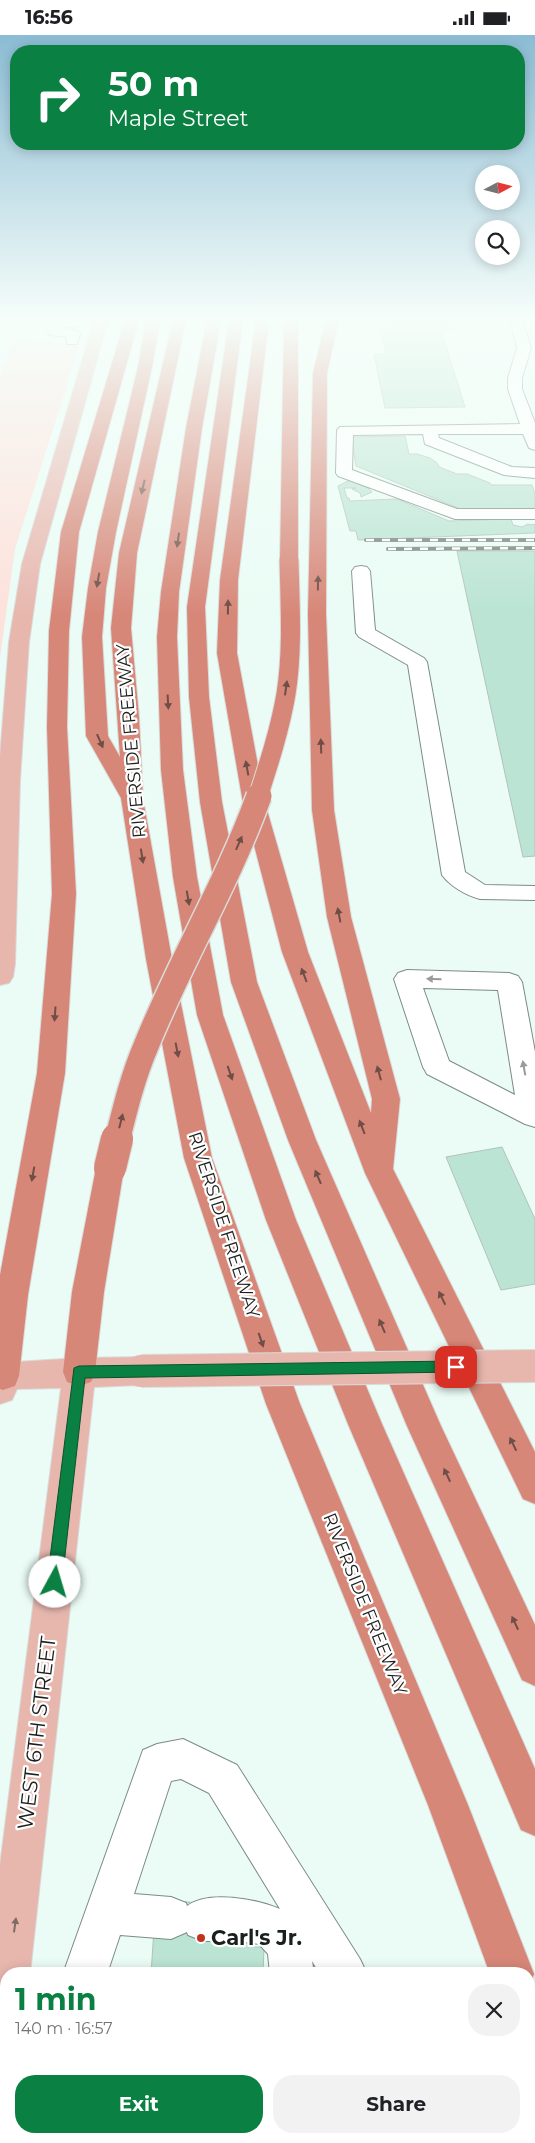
<!DOCTYPE html>
<html lang="en">
<head>
<meta charset="utf-8">
<style>
  :root { --surface:#fff; --page:#f2f2f2; --text:#202124; --muted:#757577; --accent:#0b8043 }
  body { margin:0; font-family:Montserrat,sans-serif; background:var(--page); color:var(--text); height:100vh; display:flex; flex-direction:column; font-size:19px; white-space:nowrap }
  * { box-sizing:border-box; margin:0 }
  p { font-size:16px; color:var(--muted) }
  .icon { flex:none; width:28px; height:28px; fill:none; stroke:currentColor; stroke-width:2; stroke-linecap:round; stroke-linejoin:round }
  .map { position:relative; flex:1; overflow:hidden }
  .details { position:absolute; left:0px; top:1932px; width:535px; height:176px; display:flex; flex-direction:column; background:var(--surface); border-radius:20px 20px 0 0; box-shadow:0 2px 12px #0003 }
  .details>* { flex:none }
  .guide { position:absolute; left:10px; top:10px; width:515px; height:105px; border-radius:20px; box-shadow:0 2px 12px #0003; background:#0b8043; color:#fff; overflow:hidden }
  .needle { width:32px; rotate:83deg }
  .tools { position:absolute; left:475px; top:130px; display:grid; gap:10px }
  .tools a { display:grid; place-items:center; width:45px; height:45px; border-radius:50%; background:var(--surface); box-shadow:0 2px 12px #0003; font-size:25px }
  .pin { position:absolute; display:grid; place-items:center; width:42px; height:42px; color:#fff; margin:-21px; border-radius:10px; box-shadow:0 2px 8px #0006 }
  .me { position:absolute; width:55px; margin:-28px; rotate:6deg; stroke-linejoin:round; filter:drop-shadow(0 0 4px #0008) }
  .turn { display:flex; align-items:center; gap:18px; height:105px; padding:0 15px; font-size:22px }
  .turn .icon { width:65px; height:65px; stroke-width:2.5 }
  .turn b { display:block; font-size:35px; line-height:42px }
  .round { display:grid; place-items:center; flex:none; width:52px; height:52px; border-radius:20px; background:var(--page) }
  .headline { display:flex; align-items:center; justify-content:space-between; height:85px; padding:0 15px }
  h1 { font-size:30px; font-weight:700; line-height:38px; color:var(--accent) }
  .primary-button { display:flex; gap:10px; margin-top:auto; padding:10px 15px }
  .primary-button a { flex:1; height:58px; border-radius:20px; background:var(--accent); color:#fff; font-size:20px; font-weight:700; line-height:58px; text-align:center }
  .primary-button a+a { background:var(--page); color:var(--text) }
  .status { display:flex; justify-content:space-between; align-items:center; height:35px; padding:0 25px; background:var(--surface); direction:ltr }
  .status svg { height:14px; fill:currentColor }
  .map>svg:first-child { display:block }
  .green { fill:#fde1db }
  .building { fill:#bbe4d4; stroke:#b1c3bb }
  .lines { fill:none; stroke-linecap:round; stroke-linejoin:round }
  .minor-casing { stroke:#7c8c85; stroke-width:2 }
  .major-casing { stroke:#dadbdb; stroke-width:2 }
  .highway-casing { stroke:#dadbdb; stroke-width:2 }
  .minor { fill:#fff; fill-rule:evenodd }
  .major { fill:#e7b7ae; fill-rule:evenodd }
  .highway { fill:#d78778; fill-rule:evenodd }
  .rail-casing { stroke:#77837e; stroke-width:4 }
  .rail { stroke:#fff; stroke-width:2.5; stroke-dasharray:8; stroke-linecap:butt }
  .major-bridge-casing { stroke:#dadbdb; stroke-width:34; stroke-linecap:butt }
  .highway-bridge-far2-casing { stroke:#dadbdb; stroke-width:21; stroke-linecap:butt }
  .highway-bridge-far1-casing { stroke:#dadbdb; stroke-width:28; stroke-linecap:butt }
  .highway-bridge-casing { stroke:#dadbdb; stroke-width:34; stroke-linecap:butt }
  .major-bridge { stroke:#e7b7ae; stroke-width:32 }
  .highway-bridge-far2 { stroke:#d78778; stroke-width:19 }
  .highway-bridge-far1 { stroke:#d78778; stroke-width:25 }
  .highway-bridge { stroke:#d78778; stroke-width:32 }
  .oneway { fill:#6e4e46 }
  .oneway2 { fill:#989b99 }
  .oneway3 { fill:#806c66 }
  .route { fill:#0b8043; stroke:#07532c }
  .poi-dot { fill:#c0341d; stroke:#fff; stroke-width:2 }
  .labels { text-anchor:middle; stroke-width:4.5; stroke-linejoin:round; paint-order:stroke }
  .street-label { font-size:18px; fill:#19201d; stroke:#fff }
  .near-street-label { font-size:21px; fill:#19201d; stroke:#fff }
  .near-poi-label { font-size:21px; font-weight:bold; fill:#19201d; stroke:#fff; text-anchor:start }
</style>
</head>
<body>
<div class="status"><b>16:56</b><svg viewBox="0 0 49 12"><path d="M0 12V9h3v3zM5 12V6h3v6zM10 12V3h3v9zM15 12V0h3v12zM26 1h20v11H26zM47 4h2v5h-2z"/></svg></div>
<div class="map">
<svg width="535" height="2108" viewBox="0 0 535 2108">
  <rect width="100%" height="100%" fill="#eafcf5"/>
  <!-- green -->
  <path class="green" d="M14 306 80 309 15 514 0 622V342Z"/>
  <!-- building -->
  <g class="building">
    <path d="M385 285H451L454 294 441 295 465 372 385 373 374 319H386L380 294H388Z"/>
    <path d="M405 401 409 419H417L430 423 437 428 439 432 457 439H467L490 448 491 450H532L535 458V476L468 477 356 431 351 402Z"/>
    <path d="M350 445 368 453 372 457 361 462 360 458 352 454 356 453H344L347 463H349L350 466 397 464 449 486 511 484 513 490 522 492 528 489 532 490 535 489V498L358 505 356 496H350L338 451Z"/>
    <path d="M457 516H535V821L523 822Z"/>
    <path d="M502 1112 535 1184V1249L501 1255 446 1122Z"/>
    <path d="M172 1866 204 1868 248 1893V1912H264L263 1939H151L154 1894Z"/>
  </g>
  <g class="lines">
    <defs>
      <g id="minor">
        <path d="M64 285H90L81 291 60 293 78 296 80 299 77 309H67L66 302 50 300 45 292 51 287Z"/>
        <path d="M510 285H522L531 313 522 343V354L535 388V415L529 413 523 399H438L439 403 512 432 535 433V443L504 440 425 409 423 399 353 400 352 435 457 474H535V484H455L338 441 336 438 337 395 340 392 520 389 508 354V343L517 313Z"/>
        <path d="M361 531 367 532 370 536 375 595 424 623 427 627 465 837 485 850 535 851V865L480 864C467 861 450 851 442 840L408 630 359 602 356 598 352 536 355 532Z"/>
        <path d="M407 935 509 938 518 941 522 947 535 1017V1092L525 1089 427 1039 423 1032 394 944 398 938ZM423 953 498 955 515 1060 449 1026Z"/>
        <path d="M183 1704 237 1730 360 1924 367 1939H320L312 1926 314 1939H270L268 1919 259 1909 236 1906H203L188 1900 187 1897 171 1904 120 1900 107 1939H63L143 1715 157 1709ZM181 1744 209 1758 280 1874C257 1864 208 1855 187 1871L186 1868 171 1862 134 1859 171 1746Z"/>
        <path d="M0 2065H6V2102H23L22 2104 14 2108H0Z"/>
        <path d="M72 2102H118L117 2108H71Z"/>
        <path d="M271 2102H317L318 2108H272Z"/>
      </g>
      <g id="major">
        <path d="M94 285H108L40 529 29 607 20 745 15 929 13 942 9 948 0 950V721L9 607 22 529Z"/>
        <path d="M141 1322 153 1326 157 1336 153 1346 141 1350 94 1352 30 1939H6V2018L0 2020V1830L61 1353 17 1354 12 1365 0 1369V1328L79 1323Z"/>
      </g>
      <g id="highway">
        <path d="M125 285H139L79 497 69 596 67 692 76 859 65 1038 28 1260 19 1341 15 1351 3 1355 0 1354V1240L37 1038 52 859 47 692 49 596 61 497Z"/>
        <path d="M146 285H160L152 332 116 497 106 553 102 602 108 701 120 722 111 593 119 518 173 285H186L137 518 131 593 139 682 143 764 172 924 212 1123 300 1369 468 1770 534 1939 529 1951V1939H490L428 1770 266 1369 184 1123 146 924 121 763 86 701 82 602 88 553 98 497 138 332Z"/>
        <path d="M207 285H221L202 393 179 557 177 602 183 735 197 842 223 980 296 1185 382 1389 535 1734V1801L521 1795 348 1389 266 1185 197 980 173 842 161 735 157 602 161 557 186 393Z"/>
        <path d="M229 285H243L205 572 209 662 222 767 257 947 316 1105 441 1391 535 1590V1651L522 1645 407 1391 288 1105 231 947 200 767 189 662 187 572Z"/>
        <path d="M256 285H269L238 545 237 618 265 768 308 917 371 1078 372 1064 327 882 312 775 308 579 313 338 326 285H339L327 338 326 579 334 775 351 882 400 1064 393 1134 535 1417V1469L523 1464 365 1138 282 917 243 768 217 618 220 545Z"/>
        <path d="M284 285H298V525L295 529 289 530 283 529 280 525Z"/>
        <path d="M110 1122 120 1125 124 1133 104 1257 95 1337 91 1347 79 1351 67 1347 63 1337 72 1257 96 1133 100 1125Z"/>
        <path d="M529 1960 535 1962V2020L529 2018Z"/>
      </g>
    </defs>
    <!-- minor casing -->
    <use href="#minor" class="minor-casing"/>
    <!-- major casing -->
    <use href="#major" class="major-casing"/>
    <!-- highway casing -->
    <use href="#highway" class="highway-casing"/>
    <!-- minor -->
    <use href="#minor" class="minor"/>
    <!-- major -->
    <use href="#major" class="major"/>
    <!-- highway -->
    <use href="#highway" class="highway"/>
    <defs>
      <g id="rail">
        <path d="M366 505H535"/>
        <path d="M388 514 535 513"/>
      </g>
    </defs>
    <!-- rail casing -->
    <use href="#rail" class="rail-casing"/>
    <!-- rail -->
    <use href="#rail" class="rail"/>
    <defs>
      <path id="major-bridge" d="M141 1336 535 1331"/>
      <path id="highway-bridge-far2" d="M258 762C269 728 280 694 286 659 293 615 290 569 289 525"/>
      <path id="highway-bridge-far1" d="M117 1106C125 1074 133 1041 146 1011 180 926 228 847 259 761"/>
      <path id="highway-bridge" d="M110 1133 117 1104"/>
    </defs>
    <!-- major-bridge casing -->
    <use href="#major-bridge" class="major-bridge-casing"/>
    <!-- highway-bridge-far2 casing -->
    <use href="#highway-bridge-far2" class="highway-bridge-far2-casing"/>
    <!-- highway-bridge-far1 casing -->
    <use href="#highway-bridge-far1" class="highway-bridge-far1-casing"/>
    <!-- highway-bridge casing -->
    <use href="#highway-bridge" class="highway-bridge-casing"/>
    <!-- major-bridge -->
    <use href="#major-bridge" class="major-bridge"/>
    <!-- highway-bridge-far2 -->
    <use href="#highway-bridge-far2" class="highway-bridge-far2"/>
    <!-- highway-bridge-far1 -->
    <use href="#highway-bridge-far1" class="highway-bridge-far1"/>
    <!-- highway-bridge -->
    <use href="#highway-bridge" class="highway-bridge"/>
  </g>
  <!-- one-way arrows -->
  <defs><path id="oneway-solid" d="M-6-.8H1V-3.2L6.5 0L1 3.2V.8H-6Z" transform="scale(1.25)"/></defs>
  <g class="oneway">
    <use href="#oneway-solid" transform="translate(143 452) rotate(103)"/>
    <use href="#oneway-solid" transform="translate(178 505) rotate(98)"/>
    <use href="#oneway-solid" transform="translate(98 545) rotate(100)"/>
    <use href="#oneway-solid" transform="translate(318 548) rotate(-89)"/>
    <use href="#oneway-solid" transform="translate(228 572) rotate(-89)"/>
    <use href="#oneway-solid" transform="translate(286 653) rotate(-82)"/>
    <use href="#oneway-solid" transform="translate(168 667) rotate(87)"/>
    <use href="#oneway-solid" transform="translate(100 706) rotate(66)"/>
    <use href="#oneway-solid" transform="translate(321 711) rotate(-92)"/>
    <use href="#oneway-solid" transform="translate(247 733) rotate(-100)"/>
    <use href="#oneway-solid" transform="translate(239 808) rotate(-66)"/>
    <use href="#oneway-solid" transform="translate(142 821) rotate(81)"/>
    <use href="#oneway-solid" transform="translate(188 863) rotate(80)"/>
    <use href="#oneway-solid" transform="translate(339 880) rotate(-101)"/>
    <use href="#oneway-solid" transform="translate(304 940) rotate(-111)"/>
    <use href="#oneway-solid" transform="translate(55 979) rotate(94)"/>
    <use href="#oneway-solid" transform="translate(177 1015) rotate(79)"/>
    <use href="#oneway-solid" transform="translate(230 1038) rotate(71)"/>
    <use href="#oneway-solid" transform="translate(379 1038) rotate(-105)"/>
    <use href="#oneway-solid" transform="translate(121 1086) rotate(-76)"/>
    <use href="#oneway-solid" transform="translate(362 1092) rotate(-111)"/>
    <use href="#oneway-solid" transform="translate(33 1139) rotate(100)"/>
    <use href="#oneway-solid" transform="translate(318 1142) rotate(-113)"/>
    <use href="#oneway-solid" transform="translate(442 1263) rotate(-116)"/>
    <use href="#oneway-solid" transform="translate(382 1291) rotate(-113)"/>
    <use href="#oneway-solid" transform="translate(261 1305) rotate(71)"/>
    <use href="#oneway-solid" transform="translate(513 1409) rotate(-116)"/>
    <use href="#oneway-solid" transform="translate(447 1440) rotate(-115)"/>
    <use href="#oneway-solid" transform="translate(515 1588) rotate(-115)"/>
  </g>
  <g class="oneway2">
    <use href="#oneway-solid" transform="translate(434 944) rotate(-178)"/>
    <use href="#oneway-solid" transform="translate(524 1033) rotate(-100)"/>
  </g>
  <use class="oneway3" href="#oneway-solid" transform="translate(15 1890) rotate(-82)"/>
  <!-- sky -->
  <linearGradient id="sky" x2="0" y2="1"><stop stop-color="#8bbcd4"/><stop offset="0.49" stop-color="#f6fefa"/><stop offset="1" stop-color="#f6fefa" stop-opacity="0"/></linearGradient>
  <rect width="535" height="580" fill="url(#sky)"/>
  <!-- route -->
  <path class="route" d="M456 1326 461 1328 463 1332 461 1336 456 1337 85 1343 62 1547 60 1552 55 1554 49 1552 47 1547 74 1333 79 1331Z"/>
  <!-- markers -->
  <circle class="poi-dot" cx="201" cy="1903" r="5"/>
  <g class="labels">
    <!-- street labels -->
    <g class="street-label">
      <text transform="translate(131 706) rotate(-95)" y="6">RIVERSIDE FREEWAY</text>
      <text transform="translate(224 1190) rotate(72)" y="6">RIVERSIDE FREEWAY</text>
      <text transform="translate(365 1569) rotate(68)" y="6">RIVERSIDE FREEWAY</text>
    </g>
    <!-- near-street labels -->
    <g class="near-street-label">
      <text transform="translate(37 1698) rotate(-83)" y="7">WEST 6TH STREET</text>
    </g>
    <!-- near-poi labels -->
    <g class="near-poi-label">
      <text x="211" y="1910">Carl's Jr.</text>
    </g>
  </g>
</svg>
<div class="tools">
<a><svg class="needle" viewBox="-14 -14 28 28"><path d="M0-13l5 13h-10z" fill="#e53935"/><path d="M0 13l5-13h-10z" fill="#757577"/></svg></a>
<a><svg class="icon" aria-label="search" viewBox="0 0 24 24"><circle cx="10" cy="10" r="6"/><path d="M15 15l6 6"/></svg></a>
</div>
<div class="pin" style="left:456px;top:1332px;background:#d93025"><svg class="icon" aria-label="arrive" viewBox="0 0 24 24"><path d="M6 21V4h12l-3 4 3 4H6"/></svg></div>
<svg class="me" style="left:55px;top:1547px" viewBox="-20 -20 40 40"><circle r="19" fill="#fff"/><path d="M0-13L10 11 0 6-10 11z" fill="#0b8043"/></svg>
<div class="guide">
<div class="turn"><svg class="icon" aria-label="right" viewBox="0 0 24 24"><path d="M7 20v-9h11M14 6l5 5-5 5"/></svg><div><b>50 m</b>Maple Street</div></div>
</div>
<section class="details">
<div class="headline"><div><h1>1 min</h1><p>140 m · 16:57</p></div><a class="round"><svg class="icon" aria-label="close" viewBox="0 0 24 24"><path d="M6 6l12 12M18 6L6 18"/></svg></a></div>
<div class="primary-button"><a>Exit</a><a>Share</a></div>
</section>
</div>
</body>
</html>
